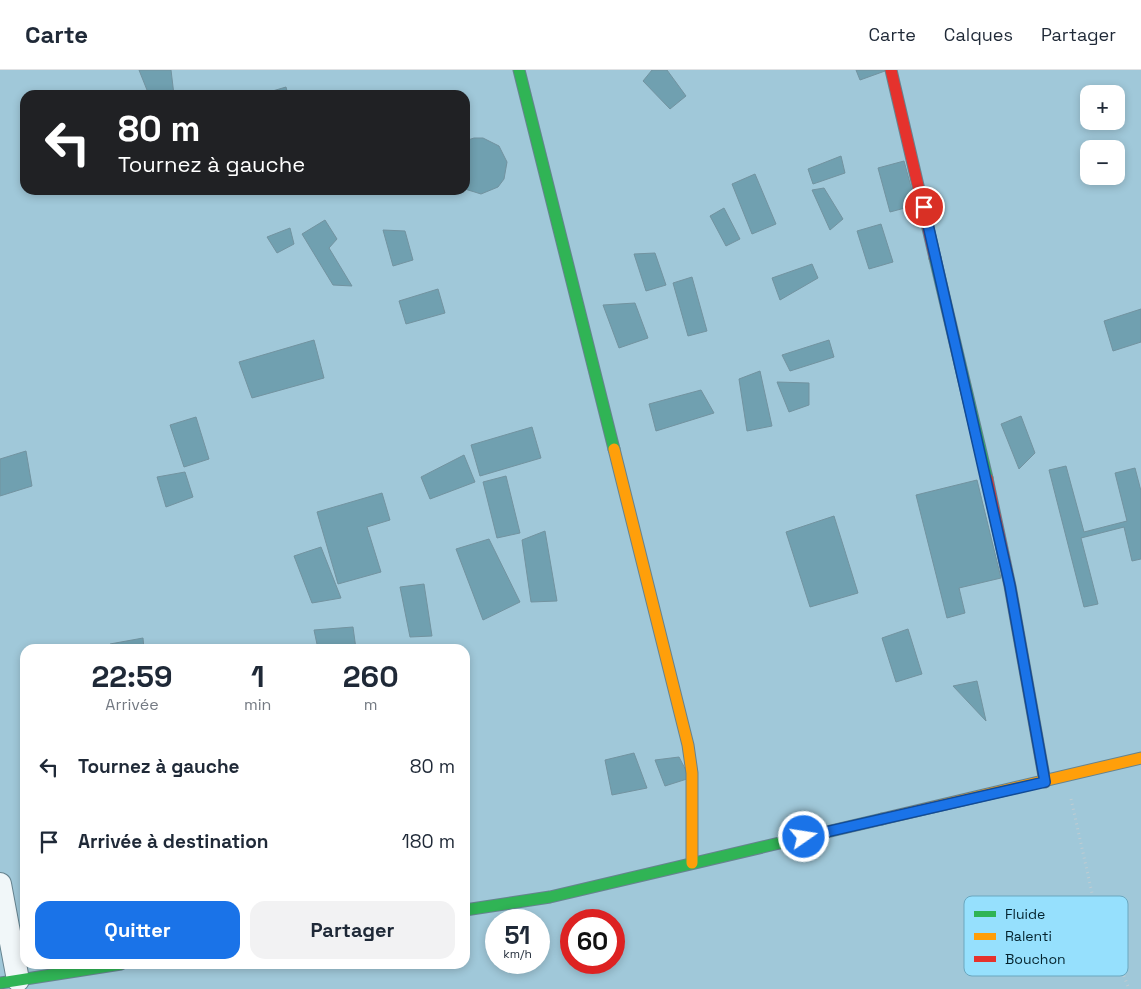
<!DOCTYPE html>
<html lang="fr">
<head>
<meta charset="utf-8">
<style>
  :root { --surface:#fff; --page:#f2f2f3; --text:#1f2937; --muted:#747a83; --line:#e0e1e3; --accent:#1a73e8 }
  body { margin:0; font-family:"Space Grotesk",sans-serif; background:var(--page); color:var(--text); height:100vh; display:flex; flex-direction:column; font-size:19px; white-space:nowrap }
  * { box-sizing:border-box; margin:0 }
  p { font-size:16px; color:var(--muted) }
  .icon { flex:none; width:28px; height:28px; fill:none; stroke:currentColor; stroke-width:2; stroke-linecap:round; stroke-linejoin:round }
  .map { position:relative; flex:1; overflow:hidden }
  .panel { position:absolute; left:20px; top:574px; width:450px; height:325px; display:flex; flex-direction:column; background:var(--surface); border-radius:15px; box-shadow:0 2px 8px #0003 }
  .panel>* { flex:none }
  .guide { position:absolute; left:20px; top:20px; width:450px; height:105px; border-radius:15px; box-shadow:0 2px 8px #0003; background:#202124; color:#fff; overflow:hidden }
  .fabs { position:absolute; left:1080px; top:15px; display:grid; gap:10px }
  .fabs a { display:grid; place-items:center; width:45px; height:45px; border-radius:10px; background:var(--surface); box-shadow:0 2px 8px #0003; font-size:25px }
  .speed { position:absolute; left:485px; top:839px; display:flex; gap:10px; font-size:25px; font-weight:700; text-align:center }
  .speed>* { display:grid; place-content:center; width:65px; height:65px; border-radius:50%; background:var(--surface); box-shadow:0 2px 8px #0003; line-height:1 }
  .speed small { font-size:12px; font-weight:400 }
  .speed .limit { border:8px solid #d22; background:#fff; color:#111 }
  .pin { position:absolute; display:grid; place-items:center; width:42px; height:42px; color:#fff; margin:-21px; border:2px solid #fff; border-radius:50%; box-shadow:0 1px 5px #0007 }
  .me { position:absolute; width:55px; margin:-28px; rotate:77deg; stroke-linejoin:round; filter:drop-shadow(0 0 4px #0008) }
  .turn { display:flex; align-items:center; gap:18px; height:105px; padding:0 15px; font-size:22px }
  .turn .icon { width:65px; height:65px; stroke-width:2.5 }
  .turn b { display:block; font-size:35px; line-height:42px }
  .eta { display:flex; justify-content:space-evenly; align-items:center; height:85px; text-align:center }
  .eta b { font-size:30px; font-weight:700; line-height:35px }
  .primary-button { display:flex; gap:10px; margin-top:auto; padding:10px 15px }
  .primary-button a { flex:1; height:58px; border-radius:15px; background:var(--accent); color:#fff; font-size:20px; font-weight:700; line-height:58px; text-align:center }
  .primary-button a+a { background:var(--page); color:var(--text) }
  ul { padding:0; list-style:none }
  li { display:flex; align-items:center; gap:15px; height:75px; padding:0 15px }
  li div { flex:1 }
  li b { display:block; font-size:19px }
  li em { font-style:normal }
  header { display:flex; align-items:center; gap:30px; box-sizing:border-box; height:70px; padding:0 25px; background:var(--surface); border-bottom:1px solid var(--line) }
  header strong { font-size:24px }
  nav { display:flex; gap:28px; margin-inline-start:auto; font-size:18px }
  .map>svg:first-child { display:block }
  .building { fill:#70a0b0; stroke:#7293a0 }
  .lines { fill:none; stroke-linecap:round; stroke-linejoin:round }
  .street-casing { stroke:#66838f; stroke-width:24 }
  .fast-casing { stroke:#66838f; stroke-width:13 }
  .slow-casing { stroke:#66838f; stroke-width:13 }
  .jam-casing { stroke:#66838f; stroke-width:13 }
  .path { stroke:#bfccd2; stroke-width:3; stroke-dasharray:1 4; stroke-linecap:butt }
  .street { stroke:#f1f7f9; stroke-width:22 }
  .fast { stroke:#30b455; stroke-width:11 }
  .slow { stroke:#ff9f0a; stroke-width:11 }
  .jam { stroke:#e5322d; stroke-width:11 }
  .route-casing { stroke:#114b97; stroke-width:12 }
  .route { stroke:#1a73e8; stroke-width:9 }
  .key { fill:#96e0fd; stroke:#6aa7bf; stroke-width:1 }
  .key-label { font-size:14px; fill:#03222d }
</style>
</head>
<body>
<header>
<strong>Carte</strong>
<nav><a>Carte</a><a>Calques</a><a>Partager</a></nav>
</header>
<div class="map">
<svg width="1141" height="919" viewBox="0 0 1141 919">
  <rect width="100%" height="100%" fill="#a0c8d9"/>
  <!-- building -->
  <g class="building">
    <path d="M139 0H171L174 25H149Z"/>
    <path d="M652 0H667L686 26 670 39 643 11Z"/>
    <path d="M856 0H885V1L860 10Z"/>
    <path d="M286 17 288 25H259Z"/>
    <path d="M474 68H483L499 76 507 92 504 109 498 117 481 124 465 119V71Z"/>
    <path d="M841 86 845 103 813 114 808 99Z"/>
    <path d="M904 91 916 135 890 142 878 98Z"/>
    <path d="M755 104 776 154 752 164 732 114Z"/>
    <path d="M824 118 843 149 830 160 812 120Z"/>
    <path d="M724 138 740 169 726 176 710 146Z"/>
    <path d="M325 150 337 169 329 178 352 216 333 215 302 164Z"/>
    <path d="M881 154 893 192 869 199 857 161Z"/>
    <path d="M290 158 294 174 277 183 267 167Z"/>
    <path d="M383 160 405 161 413 190 393 196Z"/>
    <path d="M655 183 666 215 646 221 634 184Z"/>
    <path d="M812 194 818 208 780 230 772 208Z"/>
    <path d="M692 207 707 261 688 266 673 213Z"/>
    <path d="M438 219 445 243 406 254 399 231Z"/>
    <path d="M635 233 648 268 619 278 603 235Z"/>
    <path d="M1141 239V272L1113 281 1104 251Z"/>
    <path d="M314 270 324 308 252 328 239 292Z"/>
    <path d="M829 270 834 287 790 301 782 285Z"/>
    <path d="M760 301 772 356 747 361 739 309Z"/>
    <path d="M777 312 809 313V335L789 342Z"/>
    <path d="M701 320 714 343 656 361 649 334Z"/>
    <path d="M1021 346 1035 383 1019 399 1001 354Z"/>
    <path d="M196 347 209 389 184 397 170 355Z"/>
    <path d="M532 357 541 388 480 406 471 375Z"/>
    <path d="M26 381 32 416 0 426V389Z"/>
    <path d="M464 385 475 412 430 429 421 407Z"/>
    <path d="M1066 396 1084 462 1127 451 1115 403 1135 398 1141 421V489L1132 491 1124 457 1081 468 1098 534 1084 537 1049 400Z"/>
    <path d="M185 402 193 427 166 437 157 407Z"/>
    <path d="M506 406 520 463 497 468 483 412Z"/>
    <path d="M977 410 1001 508 959 518 965 543 947 548 916 425Z"/>
    <path d="M382 423 390 450 367 457 381 502 338 514 317 442Z"/>
    <path d="M834 446 858 523 810 537 786 462Z"/>
    <path d="M545 461 557 531 531 532 522 470Z"/>
    <path d="M489 469 520 532 483 550 456 479Z"/>
    <path d="M321 477 341 528 312 533 294 486Z"/>
    <path d="M424 514 432 566 410 567 400 517Z"/>
    <path d="M353 557 356 579H318L314 560Z"/>
    <path d="M908 559 922 604 896 612 882 568Z"/>
    <path d="M143 568 144 579H111L110 574Z"/>
    <path d="M977 611 986 651 953 616Z"/>
    <path d="M634 683 647 718 612 725 605 690Z"/>
    <path d="M679 687 690 708 665 716 655 690Z"/>
  </g>
  <g class="lines">
    <defs>
      <path id="street" d="M0 814 18 910"/>
      <g id="fast">
        <path d="M519 0 614 379"/>
        <path d="M935 188 987 408"/>
        <path d="M465 840 550 827 882 749"/>
        <path d="M0 913 121 894"/>
      </g>
      <g id="slow">
        <path d="M614 379 688 675 692 703V793"/>
        <path d="M882 749 1141 688"/>
      </g>
      <g id="jam">
        <path d="M891 0 935 188"/>
        <path d="M987 408 1010 516 1045 712"/>
      </g>
    </defs>
    <!-- street casing -->
    <use href="#street" class="street-casing"/>
    <!-- fast casing -->
    <use href="#fast" class="fast-casing"/>
    <!-- slow casing -->
    <use href="#slow" class="slow-casing"/>
    <!-- jam casing -->
    <use href="#jam" class="jam-casing"/>
    <!-- path -->
    <path class="path" d="M1071 729 1092 823 1129 919"/>
    <!-- street -->
    <use href="#street" class="street"/>
    <!-- fast -->
    <use href="#fast" class="fast"/>
    <!-- slow -->
    <use href="#slow" class="slow"/>
    <!-- jam -->
    <use href="#jam" class="jam"/>
  </g>
  <g class="lines">
    <defs>
      <path id="route" d="M804 767 1045 712 1010 516 924 137"/>
    </defs>
    <!-- route casing -->
    <use href="#route" class="route-casing"/>
    <!-- route -->
    <use href="#route" class="route"/>
  </g>
  <!-- legend -->
  <rect x="964" y="826" width="164" height="80" rx="8" class="key"/>
  <rect x="974" y="841" width="22" height="6" fill="#30b455"/>
  <rect x="974" y="863" width="22" height="7" fill="#ff9f0a"/>
  <rect x="974" y="886" width="22" height="6" fill="#e5322d"/>
  <g class="key-label">
    <text x="1005" y="849">Fluide</text>
    <text x="1005" y="871">Ralenti</text>
    <text x="1005" y="894">Bouchon</text>
  </g>
</svg>
<div class="fabs">
<a>+</a>
<a>−</a>
</div>
<div class="speed"><div>51<small>km/h</small></div><div class="limit">60</div></div>
<div class="pin" style="left:924px;top:137px;background:#d93025"><svg class="icon" aria-label="arrive" viewBox="0 0 24 24"><path d="M6 21V4h12l-3 4 3 4H6"/></svg></div>
<svg class="me" style="left:804px;top:767px" viewBox="-20 -20 40 40"><circle r="17" fill="#1a73e8" stroke="#fff" stroke-width="3"/><path d="M0-11L8 9 0 5-8 9z" fill="#fff"/></svg>
<div class="guide">
<div class="turn"><svg class="icon" aria-label="left" viewBox="0 0 24 24"><path d="M17 20v-9H6M10 6l-5 5 5 5"/></svg><div><b>80 m</b>Tournez à gauche</div></div>
</div>
<section class="panel">
<div class="eta">
<div><b>22:59</b><p>Arrivée</p></div>
<div><b>1</b><p>min</p></div>
<div><b>260</b><p>m</p></div>
</div>
<ul>
<li><svg class="icon" aria-label="left" viewBox="0 0 24 24"><path d="M17 20v-9H6M10 6l-5 5 5 5"/></svg><div><b>Tournez à gauche</b></div><em>80 m</em></li>
<li><svg class="icon" aria-label="arrive" viewBox="0 0 24 24"><path d="M6 21V4h12l-3 4 3 4H6"/></svg><div><b>Arrivée à destination</b></div><em>180 m</em></li>
</ul>
<div class="primary-button"><a>Quitter</a><a>Partager</a></div>
</section>
</div>
</body>
</html>
